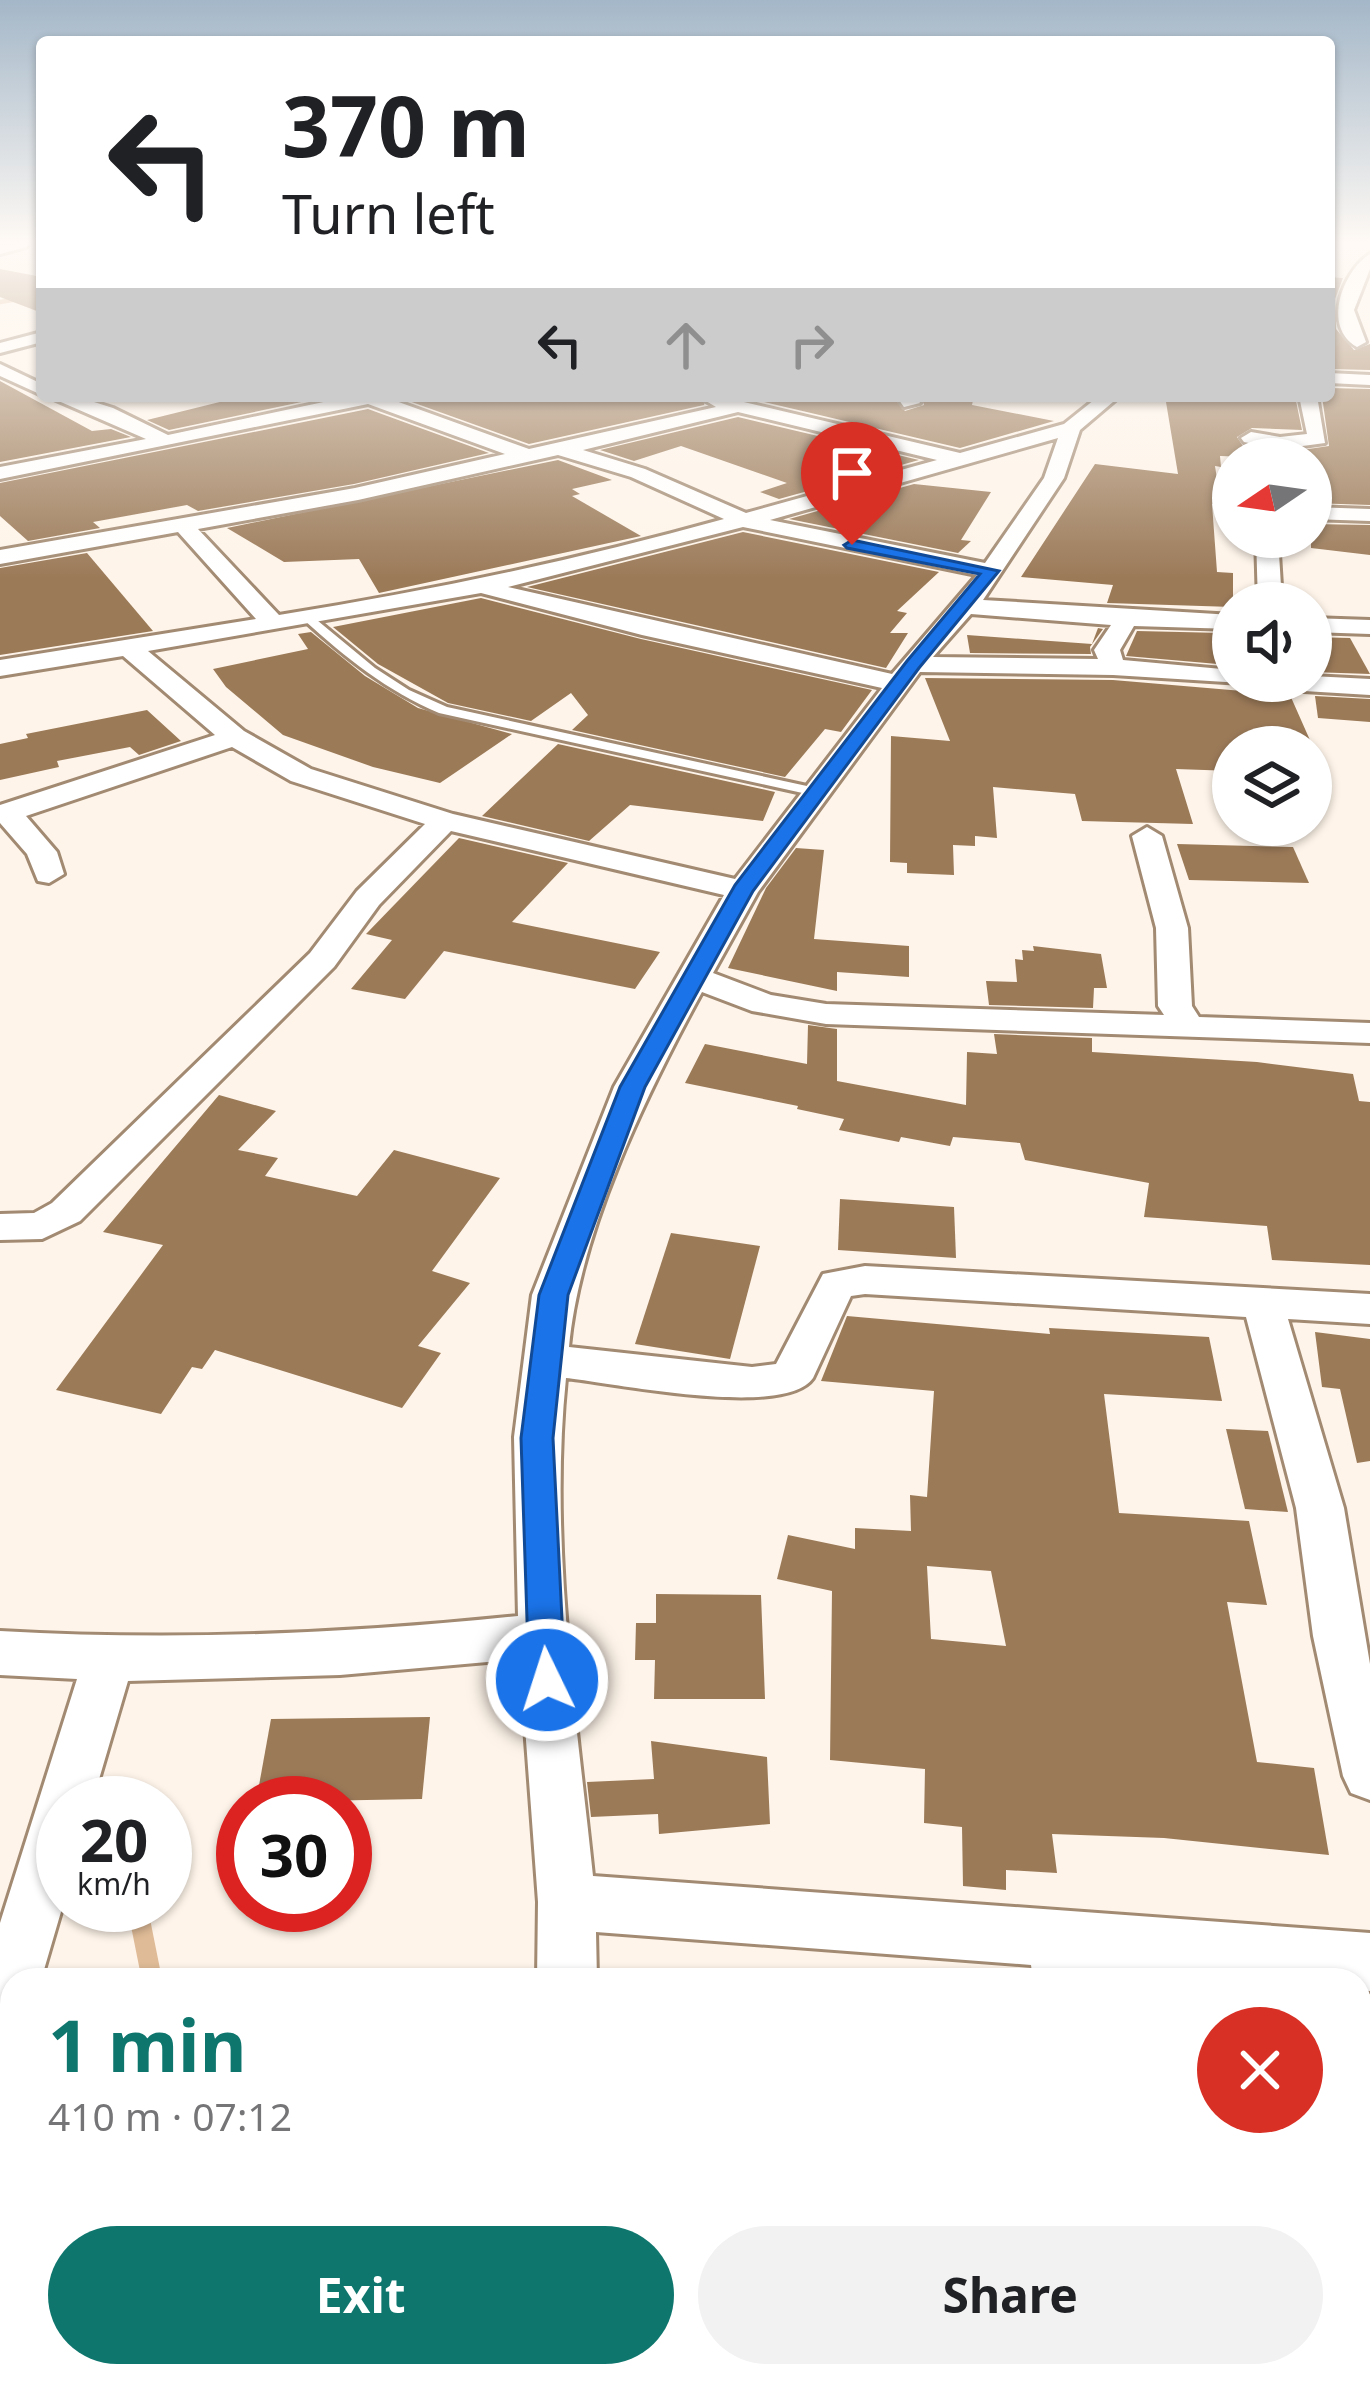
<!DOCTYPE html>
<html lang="en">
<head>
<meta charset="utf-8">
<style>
  :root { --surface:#fff; --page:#f2f2f2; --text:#202124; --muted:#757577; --accent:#0f766e }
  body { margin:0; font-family:"Noto Sans",sans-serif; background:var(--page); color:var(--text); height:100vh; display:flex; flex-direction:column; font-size:45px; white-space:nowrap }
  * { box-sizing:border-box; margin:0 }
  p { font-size:39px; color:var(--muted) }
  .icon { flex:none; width:66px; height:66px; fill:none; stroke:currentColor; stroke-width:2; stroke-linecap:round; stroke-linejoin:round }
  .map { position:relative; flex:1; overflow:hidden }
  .details { position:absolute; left:0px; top:1968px; width:1371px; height:420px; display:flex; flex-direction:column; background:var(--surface); border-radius:36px 36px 0 0; box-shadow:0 3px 9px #0004 }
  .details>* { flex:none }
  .top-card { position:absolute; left:36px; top:36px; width:1299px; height:366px; border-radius:12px; box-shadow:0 3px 9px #0004; background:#fff; color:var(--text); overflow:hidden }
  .needle { width:78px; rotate:257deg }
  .fabs { position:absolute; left:1212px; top:438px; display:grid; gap:24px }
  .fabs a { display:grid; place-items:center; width:120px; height:120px; border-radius:50%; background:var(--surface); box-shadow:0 3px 9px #0004; font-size:60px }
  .speed { position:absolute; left:36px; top:1776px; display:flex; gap:24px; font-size:60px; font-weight:700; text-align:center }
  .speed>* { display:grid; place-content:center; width:156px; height:156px; border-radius:50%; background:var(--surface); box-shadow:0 3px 9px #0004; line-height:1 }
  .speed small { font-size:30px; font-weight:400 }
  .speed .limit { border:18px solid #d22; background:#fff; color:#111 }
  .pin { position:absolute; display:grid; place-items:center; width:102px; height:102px; color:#fff; margin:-123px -51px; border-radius:50% 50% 50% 0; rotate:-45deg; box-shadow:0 0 12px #0007 }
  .pin .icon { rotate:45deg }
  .me { position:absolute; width:132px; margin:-66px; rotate:356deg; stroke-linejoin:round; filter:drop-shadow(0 0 9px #0008) }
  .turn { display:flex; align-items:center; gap:42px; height:252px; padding:0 48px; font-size:54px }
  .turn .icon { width:156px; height:156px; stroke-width:2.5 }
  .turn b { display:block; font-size:84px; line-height:102px }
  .lanes { display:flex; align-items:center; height:114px; padding:0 48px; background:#0003; justify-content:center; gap:60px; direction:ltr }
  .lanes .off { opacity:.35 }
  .round { display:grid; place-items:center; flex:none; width:126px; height:126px; border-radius:63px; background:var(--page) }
  .overview { display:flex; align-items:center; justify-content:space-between; height:204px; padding:0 48px }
  h1 { font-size:72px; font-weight:700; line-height:90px; color:var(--accent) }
  .primary-button { display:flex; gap:24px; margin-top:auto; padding:24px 48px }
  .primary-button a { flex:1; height:138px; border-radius:72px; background:var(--accent); color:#fff; font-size:48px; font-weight:700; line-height:138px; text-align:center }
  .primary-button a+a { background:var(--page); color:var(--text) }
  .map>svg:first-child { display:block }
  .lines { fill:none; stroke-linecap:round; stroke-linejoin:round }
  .stream-far1 { stroke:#dfbb97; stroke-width:4.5 }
  .stream { stroke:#dfbb97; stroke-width:20 }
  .building { fill:#9b7a58; fill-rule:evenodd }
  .service-casing { stroke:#a28a72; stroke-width:6 }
  .minor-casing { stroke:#a28a72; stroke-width:6 }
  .service { fill:#fff; fill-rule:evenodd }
  .minor { fill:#fff; fill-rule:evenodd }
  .route { fill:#1a73e8; stroke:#114b97; stroke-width:3 }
</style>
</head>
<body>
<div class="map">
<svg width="1370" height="2388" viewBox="0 0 1370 2388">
  <rect width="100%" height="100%" fill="#fef4e9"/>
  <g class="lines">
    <!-- stream-far1 -->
    <path class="stream-far1" d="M0 302 42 295"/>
    <!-- stream -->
    <g class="stream">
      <path d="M137 1905 152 1980"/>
      <path d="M239 2376 243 2388"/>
    </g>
  </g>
  <!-- building -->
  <g class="building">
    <path d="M0 269 42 277V313L0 297Z"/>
    <path d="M1329 277 1343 278 1335 299 1336 329 1354 350 1370 344V370L1329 369Z"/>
    <path d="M0 381 92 431 111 429 131 437 0 462Z"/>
    <path d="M1329 388 1370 389V505L1311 503V459L1220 456 1221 467 1215 466 1221 505 1212 504 1217 572 1233 573V607L1107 603 1113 585 1021 577 1095 464 1178 474 1165 396H1295L1302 430 1252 428 1237 437 1243 446 1281 453 1329 446 1322 396H1329Z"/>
    <path d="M244 396H330L169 430 147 420Z"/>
    <path d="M395 396H706L704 405 529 444Z"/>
    <path d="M738 396H892L905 411 924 405 921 396H974L972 405 1054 421 960 448Z"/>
    <path d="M368 409 489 453 354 484 198 511 187 505 93 522 100 528 28 541 0 516V483Z"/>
    <path d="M738 417 919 460 779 499 760 492 787 483 681 446 634 461 600 450Z"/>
    <path d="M558 460 612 480 572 489 580 494 572 496 641 536 379 593 359 559 284 562 227 528Z"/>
    <path d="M914 484 991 492 961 540 971 541 958 553 789 519Z"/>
    <path d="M1311 524 1370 525V555L1311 548Z"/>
    <path d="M743 532 939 572 897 611 907 613 890 633H908L886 668 527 587Z"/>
    <path d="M87 553 153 631 0 655V568Z"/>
    <path d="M481 598 641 639 872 690 841 732 825 729 785 777 572 730 588 715 571 693 531 721 448 703 378 664 333 627Z"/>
    <path d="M1098 628 1103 629 1090 647 1091 654 970 653 967 635 1092 644Z"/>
    <path d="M1137 631 1223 633 1229 665 1126 656Z"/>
    <path d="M311 632 365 676 418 708 512 734 440 783 373 767 283 735 226 687 213 669 308 649 298 634Z"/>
    <path d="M1311 637 1350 638 1370 674 1311 672Z"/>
    <path d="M925 678 1113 680 1290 695 1313 747H1233V771L1176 769 1193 824 1082 821 1075 794 993 787 997 838 975 836V846L953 845 954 875 907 873V863L890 862 891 736 950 741Z"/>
    <path d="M1315 696 1370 699V722L1318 718Z"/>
    <path d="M147 710 181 741 139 755 130 747 57 761 59 767 0 780V744L28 738 26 734Z"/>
    <path d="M558 744 775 792 763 821 630 805 589 841 482 816Z"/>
    <path d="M459 838 568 863 512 922 660 952 635 989 444 951 405 999 351 989 392 940 366 934Z"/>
    <path d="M1177 844 1293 847 1309 883 1189 880Z"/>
    <path d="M796 848 824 850 814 939 909 946V977L837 972V991L728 968 766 888Z"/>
    <path d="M1033 946 1101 954 1107 988H1094L1093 1008 989 1005 986 981 1017 982 1015 959 1023 960 1022 950 1034 951Z"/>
    <path d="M808 1025 837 1029V1081L966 1105 967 1052 997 1054 994 1034 1092 1038V1052L1257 1062 1353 1074 1359 1101 1370 1102V1265L1272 1260 1267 1226 1144 1217 1149 1183 1025 1160 1020 1143 953 1137 950 1146 901 1137 899 1142 839 1130 844 1119 797 1109 798 1106 685 1083 705 1044 807 1064Z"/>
    <path d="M219 1095 276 1111 238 1150 278 1158 265 1176 357 1196 394 1150 500 1178 432 1271 470 1283 418 1346 441 1353 402 1408 215 1350 202 1369 192 1367 161 1414 56 1390 163 1245 103 1232Z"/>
    <path d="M840 1199 954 1207 956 1258 838 1250Z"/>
    <path d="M671 1233 760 1246 730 1359 635 1344Z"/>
    <path d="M847 1316 1050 1334 1049 1328 1209 1337 1222 1401 1104 1394 1119 1513 1249 1521 1267 1605 1227 1602 1257 1762 1314 1768 1329 1855 1164 1838 1052 1834 1057 1873 1006 1870V1890L963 1886 962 1827 924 1823 925 1769 830 1760 832 1591 777 1579 788 1535 855 1549V1528L911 1531 910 1495 927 1497 934 1391 821 1381ZM927 1566 991 1571 1006 1646 931 1639Z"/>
    <path d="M1315 1332 1370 1339V1461L1357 1463 1340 1389 1322 1387Z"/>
    <path d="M1226 1429 1268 1431 1288 1512 1245 1509Z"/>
    <path d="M656 1594 761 1595 765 1699H654L655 1660H635L636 1623H656Z"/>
    <path d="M430 1717 422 1799 256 1802 271 1719Z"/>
    <path d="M651 1741 767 1757 770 1824 659 1834 658 1814 591 1817 587 1782 654 1779Z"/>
  </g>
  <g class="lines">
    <defs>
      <path id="service" d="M304 616H312L375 668 409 690 447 707 816 788 823 792 816 796 439 713C387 691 346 658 304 620Z"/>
      <g id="minor">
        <path d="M28 244 26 247 0 254V245Z"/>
        <path d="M1370 254V269L1354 310 1366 342 1357 347C1322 327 1342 272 1370 254Z"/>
        <path d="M42 332V342L0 353V343Z"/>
        <path d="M0 364 42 384 44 396 0 376Z"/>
        <path d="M1329 373 1370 375V385L1329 383Z"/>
        <path d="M47 396H75L113 408 168 435 352 396H382L529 449 716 407 706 401 718 396 960 453 1064 424 1099 396H1120L1080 430 1064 478 983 600 1233 615V629L1134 626 1120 650 1123 660 1233 670V681L1242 683 1113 675 920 672 758 892 713 973 771 995 826 1004 1164 1015 1158 1006 1156 928 1132 836 1147 827 1162 836 1188 928 1192 1006 1199 1017 1370 1023V1043L826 1024 752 1011 702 992C646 1095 580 1230 569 1347L752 1367 776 1364 823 1274 865 1266 1370 1294V1324L1288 1319 1344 1508 1370 1664V1800L1351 1793 1343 1776 1313 1636 1296 1508 1246 1317 865 1294 851 1296 813 1378C785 1419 614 1383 566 1378 549 1543 576 1712 593 1876L1370 1933V1991L1359 1990V1980H1226L1091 1970 1093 1980H1033L1031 1965 596 1932 597 1980H537L538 1902 520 1659 340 1675 128 1681 92 1803H63V1905L41 1980H12V2044L0 2049V1923L77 1679 0 1675V1631C173 1641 345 1634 518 1616L514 1437 532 1295 614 1087 724 895 451 831 379 905 334 967 80 1221 42 1239 0 1240V1214L34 1213 52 1203 310 953 357 891 425 824 291 781 232 747 26 816 57 852 64 874 49 883 38 881 27 854 0 823V805L215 735 123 656 0 676V660L256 619 178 532 0 564V550L355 488 505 454 368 404 0 479V467L146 439ZM738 412 937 460 746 513 645 469 583 450ZM1058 438 1044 478 985 563 770 520ZM558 455 631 477 724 519C577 560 430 591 279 615L198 529 358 500ZM743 527 977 575 892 674 508 587ZM481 593 642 635 882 688 735 879 453 814 311 769 244 731 148 651ZM971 614 1111 625 1094 650 1098 659 933 657Z"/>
        <path d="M896 396H915L920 403 904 407Z"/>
        <path d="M1299 396H1317L1325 443 1280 449 1244 442 1241 438 1251 432 1280 437 1307 434Z"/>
        <path d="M1311 507 1370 509V521L1311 519Z"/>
        <path d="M1256 537H1278L1282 603H1258Z"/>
        <path d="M1311 618 1370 620V634L1311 632Z"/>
        <path d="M1311 676 1370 679V695L1271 689 1258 681H1311Z"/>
        <rect x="532" y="2376" width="70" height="12"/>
        <path d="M1106 2376H1176L1178 2388H1108Z"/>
      </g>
    </defs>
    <!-- service casing -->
    <use href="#service" class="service-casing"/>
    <!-- minor casing -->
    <use href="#minor" class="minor-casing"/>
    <!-- service -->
    <use href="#service" class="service"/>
    <!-- minor -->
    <use href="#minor" class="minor"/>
  </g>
  <!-- sky -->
  <linearGradient id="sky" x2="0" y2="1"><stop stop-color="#a4b7c8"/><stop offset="0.42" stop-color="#fffaf5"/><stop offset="1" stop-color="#fffaf5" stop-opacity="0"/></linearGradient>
  <rect width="1370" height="578" fill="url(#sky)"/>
  <!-- route -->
  <path class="route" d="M852 540 999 571 919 668 753 891 645 1087 568 1295 553 1438 565 1680 560 1691 547 1695 534 1691 529 1680 521 1438 539 1295 620 1087 735 885 907 661 980 574 847 548 844 545Z"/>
</svg>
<div class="fabs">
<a><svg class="needle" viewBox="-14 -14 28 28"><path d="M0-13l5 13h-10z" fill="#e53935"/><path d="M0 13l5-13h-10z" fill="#757577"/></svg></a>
<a><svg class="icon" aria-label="sound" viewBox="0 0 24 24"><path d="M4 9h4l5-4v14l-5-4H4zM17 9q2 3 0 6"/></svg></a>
<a><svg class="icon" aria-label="layers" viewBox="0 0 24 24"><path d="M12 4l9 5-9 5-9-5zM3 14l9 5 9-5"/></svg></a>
</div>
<div class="speed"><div>20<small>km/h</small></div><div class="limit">30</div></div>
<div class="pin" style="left:852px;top:545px;background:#d93025"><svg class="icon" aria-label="arrive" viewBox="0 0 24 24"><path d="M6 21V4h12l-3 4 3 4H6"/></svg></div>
<svg class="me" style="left:547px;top:1680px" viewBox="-20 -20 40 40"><circle r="17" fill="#1a73e8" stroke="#fff" stroke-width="3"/><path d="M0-11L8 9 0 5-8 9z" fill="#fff"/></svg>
<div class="top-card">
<div class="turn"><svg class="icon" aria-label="left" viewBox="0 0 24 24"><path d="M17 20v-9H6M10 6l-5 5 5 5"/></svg><div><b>370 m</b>Turn left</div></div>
<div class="lanes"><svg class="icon" aria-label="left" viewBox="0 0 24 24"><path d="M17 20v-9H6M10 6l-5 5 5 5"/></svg><svg class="icon off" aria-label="ahead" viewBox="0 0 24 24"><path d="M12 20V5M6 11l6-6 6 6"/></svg><svg class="icon off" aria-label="right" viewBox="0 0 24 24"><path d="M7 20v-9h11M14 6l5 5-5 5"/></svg></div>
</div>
<section class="details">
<div class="overview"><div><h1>1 min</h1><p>410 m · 07:12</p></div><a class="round" style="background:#d93025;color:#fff"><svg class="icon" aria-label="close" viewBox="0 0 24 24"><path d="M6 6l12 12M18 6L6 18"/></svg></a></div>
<div class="primary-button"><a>Exit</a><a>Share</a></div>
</section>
</div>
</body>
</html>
